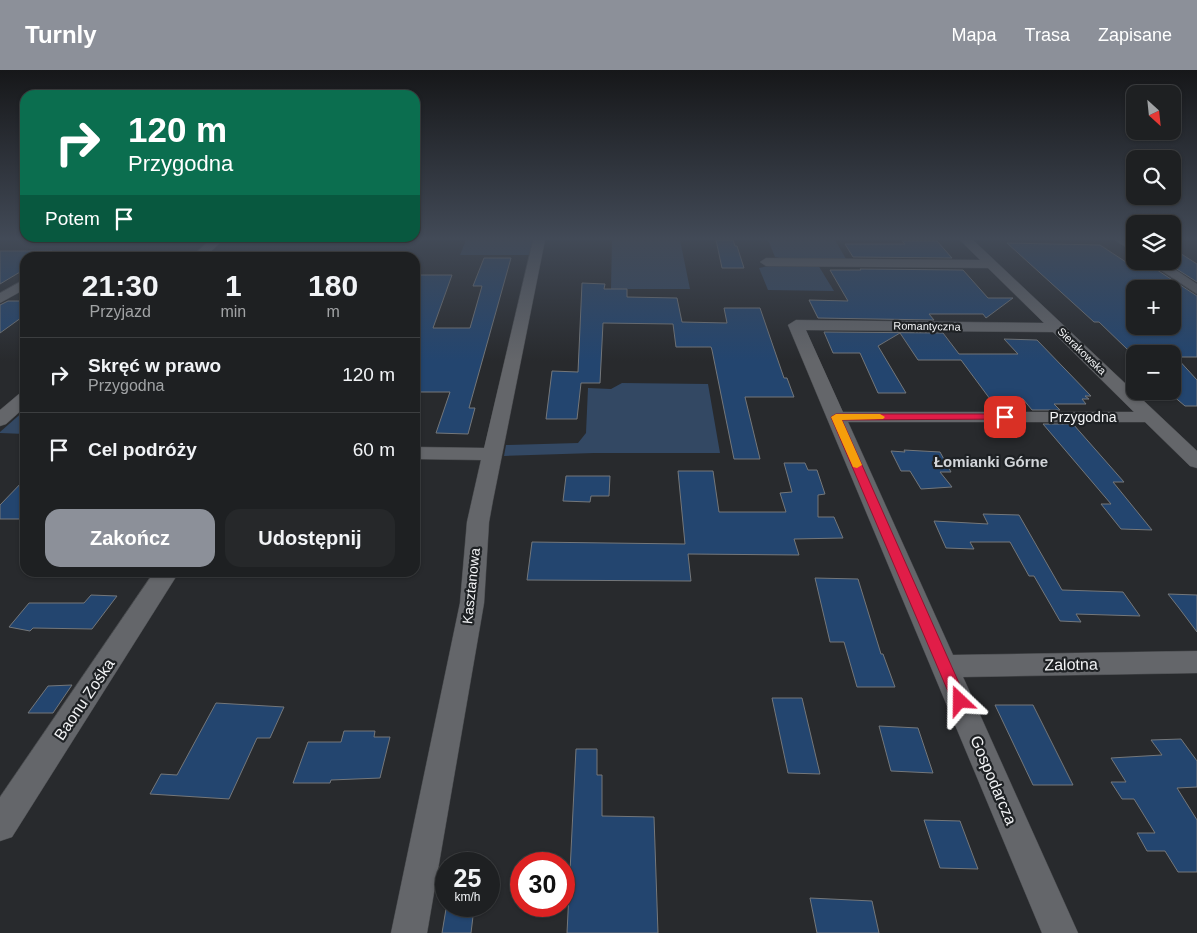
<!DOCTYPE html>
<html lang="pl">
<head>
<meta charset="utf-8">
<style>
  :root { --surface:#1e2022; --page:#26282a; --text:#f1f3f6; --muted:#a1a3a5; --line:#3c3e40; --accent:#8c9099 }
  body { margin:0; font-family:Arial,sans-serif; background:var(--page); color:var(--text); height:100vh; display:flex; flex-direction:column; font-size:19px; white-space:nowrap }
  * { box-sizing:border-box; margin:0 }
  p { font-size:16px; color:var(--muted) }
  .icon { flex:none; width:28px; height:28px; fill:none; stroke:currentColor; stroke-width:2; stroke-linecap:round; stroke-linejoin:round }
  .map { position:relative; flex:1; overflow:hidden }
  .sheet { position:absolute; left:20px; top:182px; width:400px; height:325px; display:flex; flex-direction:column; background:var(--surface); border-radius:15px; box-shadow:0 1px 4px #0004,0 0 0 1px var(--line) }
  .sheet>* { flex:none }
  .banner { position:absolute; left:20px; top:20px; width:400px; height:152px; border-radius:15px; box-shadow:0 1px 4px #0004,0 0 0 1px var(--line); background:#0b6e4f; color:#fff; overflow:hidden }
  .needle { width:32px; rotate:153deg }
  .controls { position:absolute; left:1126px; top:15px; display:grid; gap:10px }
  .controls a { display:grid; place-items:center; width:55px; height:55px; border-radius:10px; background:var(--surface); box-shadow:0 1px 4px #0004,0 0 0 1px var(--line); font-size:25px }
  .speed { position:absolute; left:435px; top:782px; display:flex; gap:10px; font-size:25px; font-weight:700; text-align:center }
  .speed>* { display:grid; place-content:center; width:65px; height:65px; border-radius:50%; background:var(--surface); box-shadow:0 1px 4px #0004,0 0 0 1px var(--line); line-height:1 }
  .speed small { font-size:12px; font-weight:400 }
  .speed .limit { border:8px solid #d22; background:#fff; color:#111 }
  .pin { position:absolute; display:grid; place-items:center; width:42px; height:42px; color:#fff; margin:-21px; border-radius:10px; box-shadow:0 2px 8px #0006 }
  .me { position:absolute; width:55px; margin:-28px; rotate:337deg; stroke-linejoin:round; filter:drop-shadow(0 0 4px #0008) }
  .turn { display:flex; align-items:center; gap:18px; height:105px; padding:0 25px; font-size:22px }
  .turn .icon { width:65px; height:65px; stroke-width:2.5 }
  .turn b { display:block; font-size:35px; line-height:42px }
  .then { display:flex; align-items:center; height:48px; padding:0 25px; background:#0003; gap:10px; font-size:19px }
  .eta { display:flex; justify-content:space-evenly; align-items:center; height:85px; text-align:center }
  .eta b { font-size:30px; font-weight:600; line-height:35px }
  .primary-button { display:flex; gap:10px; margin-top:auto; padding:10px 25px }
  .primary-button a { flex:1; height:58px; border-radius:15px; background:var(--accent); color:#fff; font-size:20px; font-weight:600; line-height:58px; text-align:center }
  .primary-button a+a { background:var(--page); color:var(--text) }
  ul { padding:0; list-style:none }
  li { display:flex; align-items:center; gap:15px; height:75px; padding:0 25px; border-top:1px solid var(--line) }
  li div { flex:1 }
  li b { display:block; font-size:19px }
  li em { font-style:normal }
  header { display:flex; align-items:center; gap:30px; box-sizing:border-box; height:70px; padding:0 25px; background:var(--accent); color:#fff }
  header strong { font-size:24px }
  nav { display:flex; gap:28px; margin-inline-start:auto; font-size:18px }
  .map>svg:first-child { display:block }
  .green { fill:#334863 }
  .building { fill:#23456f; stroke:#74777a; fill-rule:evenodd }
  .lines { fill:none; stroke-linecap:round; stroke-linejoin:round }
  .street-casing { stroke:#47494c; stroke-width:1 }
  .street { fill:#64666a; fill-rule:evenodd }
  .route { fill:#e11d48; stroke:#92132f }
  .slow { fill:#f59e0b }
  .labels { text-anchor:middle; stroke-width:4.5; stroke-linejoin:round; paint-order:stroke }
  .far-street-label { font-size:11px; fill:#f2f3f5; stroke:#1e2124 }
  .street-label { font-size:14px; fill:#f2f3f5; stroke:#1e2124 }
  .neighbourhood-label { font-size:15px; font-weight:bold; fill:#d2d5d9; stroke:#1e2124 }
  .near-street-label { font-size:16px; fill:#f2f3f5; stroke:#1e2124 }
</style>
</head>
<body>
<header>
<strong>Turnly</strong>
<nav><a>Mapa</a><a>Trasa</a><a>Zapisane</a></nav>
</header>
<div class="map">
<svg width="1197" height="863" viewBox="0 0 1197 863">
  <rect width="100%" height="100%" fill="#282a2d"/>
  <!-- green -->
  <g class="green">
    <path d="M466 170H533L529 185H460Z"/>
    <path d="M612 170H680L690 219H611Z"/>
    <path d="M768 170H835L846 189 779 188 775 187Z"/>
    <path d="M778 194 818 195 834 221 768 220 759 198Z"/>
    <path d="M622 313 708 314 720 383H594L504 386 506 375 578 373 586 363 588 318 611 319Z"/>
    <path d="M25 340V364L0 363V362Z"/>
  </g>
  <!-- building -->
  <g class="building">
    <path d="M716 170H733L735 176H737L744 198H722Z"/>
    <path d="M902 171H937L952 188 853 187 845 174H905Z"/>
    <path d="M1007 173 1100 175 1132 196H1151L1197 226V287H1176L1197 310V336H1185L1172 325V281L1127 279 1099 252H1094ZM1135 219H1172V256H1135Z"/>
    <path d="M1172 178 1197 194V212L1172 196Z"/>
    <path d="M0 181H52L42 188H25V199L0 214Z"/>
    <path d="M484 188H511L469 338H475L468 364 436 363 450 322H415V205H452L433 258H470L482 216H473Z"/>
    <path d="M860 199 963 200 988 228H1013L986 248 983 244H929L934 250 818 248 809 230 848 231 830 200H861Z"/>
    <path d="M582 213 605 214 604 219H627V227L677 228 682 252 727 253 724 238H760L784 308H787L794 327H745L760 389H734L712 280 711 277H676L673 254 603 253 600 313H581L577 349H546L552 301 578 302Z"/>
    <path d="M8 231H25V245L0 263V235Z"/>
    <path d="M824 262 943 263 959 284H1018L1004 269 1037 270 1091 326H1085L1089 329H1082L1086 334H1054L1060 340H1032L1023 329H990L961 290H918L900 263 878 276 906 323H878L860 283H833Z"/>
    <path d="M1043 354H1073L1124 412H1113L1152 460 1121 459 1101 434H1111Z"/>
    <path d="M904 380 940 382 951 402H940L952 417 921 419 910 401H901L891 381 905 382Z"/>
    <path d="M784 393H805L808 400H817L825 424 818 425V447H834L843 468 794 469 799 485 688 484 691 511 527 510 532 472 685 474 678 401H713L719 442H786L780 423 792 422Z"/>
    <path d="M566 406H610L609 426H591L590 432 563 431Z"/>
    <path d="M25 409V449H0V435Z"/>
    <path d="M983 444 1019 445 1062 520 1123 522 1140 546 1076 544 1081 552 1060 551 1034 506H1029L1010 472H970L974 479 946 478 934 451 988 454Z"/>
    <path d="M815 508 858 509 881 584H883L895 617H857L844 572H830Z"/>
    <path d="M1168 524 1197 525V562L1179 538Z"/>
    <path d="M91 525 117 526 92 559 33 558 30 561 9 557 29 533H84Z"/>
    <path d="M72 615 53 643H28L48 616Z"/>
    <path d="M772 628H802L820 704 788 703Z"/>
    <path d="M216 633 284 637 270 668H257L229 729 150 724 161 704 177 705Z"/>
    <path d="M995 635H1033L1073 715H1033Z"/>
    <path d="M879 656 918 658 933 703 891 701Z"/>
    <path d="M344 661H375L374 667H390L380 708 331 710 330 713H293L308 672H341Z"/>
    <path d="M1181 669 1197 691V717L1177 718 1197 750V802H1178L1165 781H1147L1137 763H1155L1134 729H1122L1111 712H1126L1111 688 1162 685 1151 670Z"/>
    <path d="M576 679H597V705H602V746L654 747 658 863H567Z"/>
    <path d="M924 750 960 751 978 799 940 798Z"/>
    <path d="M810 828 872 831 879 863H817Z"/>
    <path d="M474 838 471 863H442L446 839Z"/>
  </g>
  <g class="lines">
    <defs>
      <g id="street">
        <path d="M210 170H223L204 188H190Z"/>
        <path d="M533 170H545L493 430 489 452 484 533 427 863H391L460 533 467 452 481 390 415 389V377L484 378Z"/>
        <path d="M960 170H973L1197 381V398L1190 396 1145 352H848L953 585 1197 581V603L963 607 1078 863H1042L788 255 796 250 1044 253 988 198 766 196 760 192 766 188 980 190ZM806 260 1053 262 1134 342H843Z"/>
        <path d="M1115 170H1129L1135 174V183Z"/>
        <path d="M1147 191H1162L1197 214V224Z"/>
        <path d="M25 209V219L0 233V223Z"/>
        <path d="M25 323V337L6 354 0 356V340L19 324Z"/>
        <path d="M154 502H179L12 767 0 771V727Z"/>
      </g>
    </defs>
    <!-- street casing -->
    <use href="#street" class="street-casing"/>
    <!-- street -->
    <use href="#street" class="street"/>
  </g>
  <!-- sky -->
  <linearGradient id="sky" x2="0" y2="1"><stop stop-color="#161719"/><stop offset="0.58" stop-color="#424a57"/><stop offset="1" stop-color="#424a57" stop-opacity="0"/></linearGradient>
  <rect width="1197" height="291" fill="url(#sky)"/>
  <!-- route -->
  <path class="route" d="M1005 344 1010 347 1008 349 842 350 967 631 965 636 960 638 954 636 952 631 831 347 836 344Z"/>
  <!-- slow -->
  <path class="slow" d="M880 344 885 347 883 349 842 350 862 395 857 398 853 397 831 347 836 344Z"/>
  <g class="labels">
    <!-- far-street labels -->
    <g class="far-street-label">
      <text transform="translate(927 256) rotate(1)" y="4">Romantyczna</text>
      <text transform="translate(1082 281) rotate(44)" y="4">Sierakowska</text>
    </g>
    <!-- street labels -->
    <g class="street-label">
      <text x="1083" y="352">Przygodna</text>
      <text transform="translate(471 516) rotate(-84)" y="5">Kasztanowa</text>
    </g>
    <!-- neighbourhood labels -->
    <g class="neighbourhood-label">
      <text x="991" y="397">Łomianki Górne</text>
    </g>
    <!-- near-street labels -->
    <g class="near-street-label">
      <text transform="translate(1071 594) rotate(-1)" y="6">Zalotna</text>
      <text transform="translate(84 629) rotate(-56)" y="6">Baonu Zośka</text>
      <text transform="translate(994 710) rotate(67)" y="6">Gospodarcza</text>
    </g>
  </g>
</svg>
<div class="controls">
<a><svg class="needle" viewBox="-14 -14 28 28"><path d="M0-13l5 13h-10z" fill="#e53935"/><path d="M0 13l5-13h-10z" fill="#a1a3a5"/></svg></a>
<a><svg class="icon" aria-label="search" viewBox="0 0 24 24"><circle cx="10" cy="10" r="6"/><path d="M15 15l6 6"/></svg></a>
<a><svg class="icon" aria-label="layers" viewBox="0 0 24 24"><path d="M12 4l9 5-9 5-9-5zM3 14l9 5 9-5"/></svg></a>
<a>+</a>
<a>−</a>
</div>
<div class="speed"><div>25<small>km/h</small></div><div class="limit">30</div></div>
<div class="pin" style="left:1005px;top:347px;background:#d93025"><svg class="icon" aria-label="arrive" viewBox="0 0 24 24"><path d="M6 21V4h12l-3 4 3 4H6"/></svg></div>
<svg class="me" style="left:960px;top:631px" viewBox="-20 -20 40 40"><path d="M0-17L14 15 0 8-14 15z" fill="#e11d48" stroke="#fff" stroke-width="4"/></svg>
<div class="banner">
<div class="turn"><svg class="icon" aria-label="right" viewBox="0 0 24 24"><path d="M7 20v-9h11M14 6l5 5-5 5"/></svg><div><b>120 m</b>Przygodna</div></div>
<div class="then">Potem<svg class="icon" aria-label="arrive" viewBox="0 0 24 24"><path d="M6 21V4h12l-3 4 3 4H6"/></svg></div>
</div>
<section class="sheet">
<div class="eta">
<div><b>21:30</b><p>Przyjazd</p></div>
<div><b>1</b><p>min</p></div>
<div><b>180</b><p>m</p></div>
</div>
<ul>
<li><svg class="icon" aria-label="right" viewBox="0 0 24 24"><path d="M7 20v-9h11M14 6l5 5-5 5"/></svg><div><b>Skręć w prawo</b><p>Przygodna</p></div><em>120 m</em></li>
<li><svg class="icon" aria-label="arrive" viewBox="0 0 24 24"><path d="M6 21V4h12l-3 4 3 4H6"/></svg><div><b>Cel podróży</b></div><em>60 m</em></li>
</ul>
<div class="primary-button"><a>Zakończ</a><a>Udostępnij</a></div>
</section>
</div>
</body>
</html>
